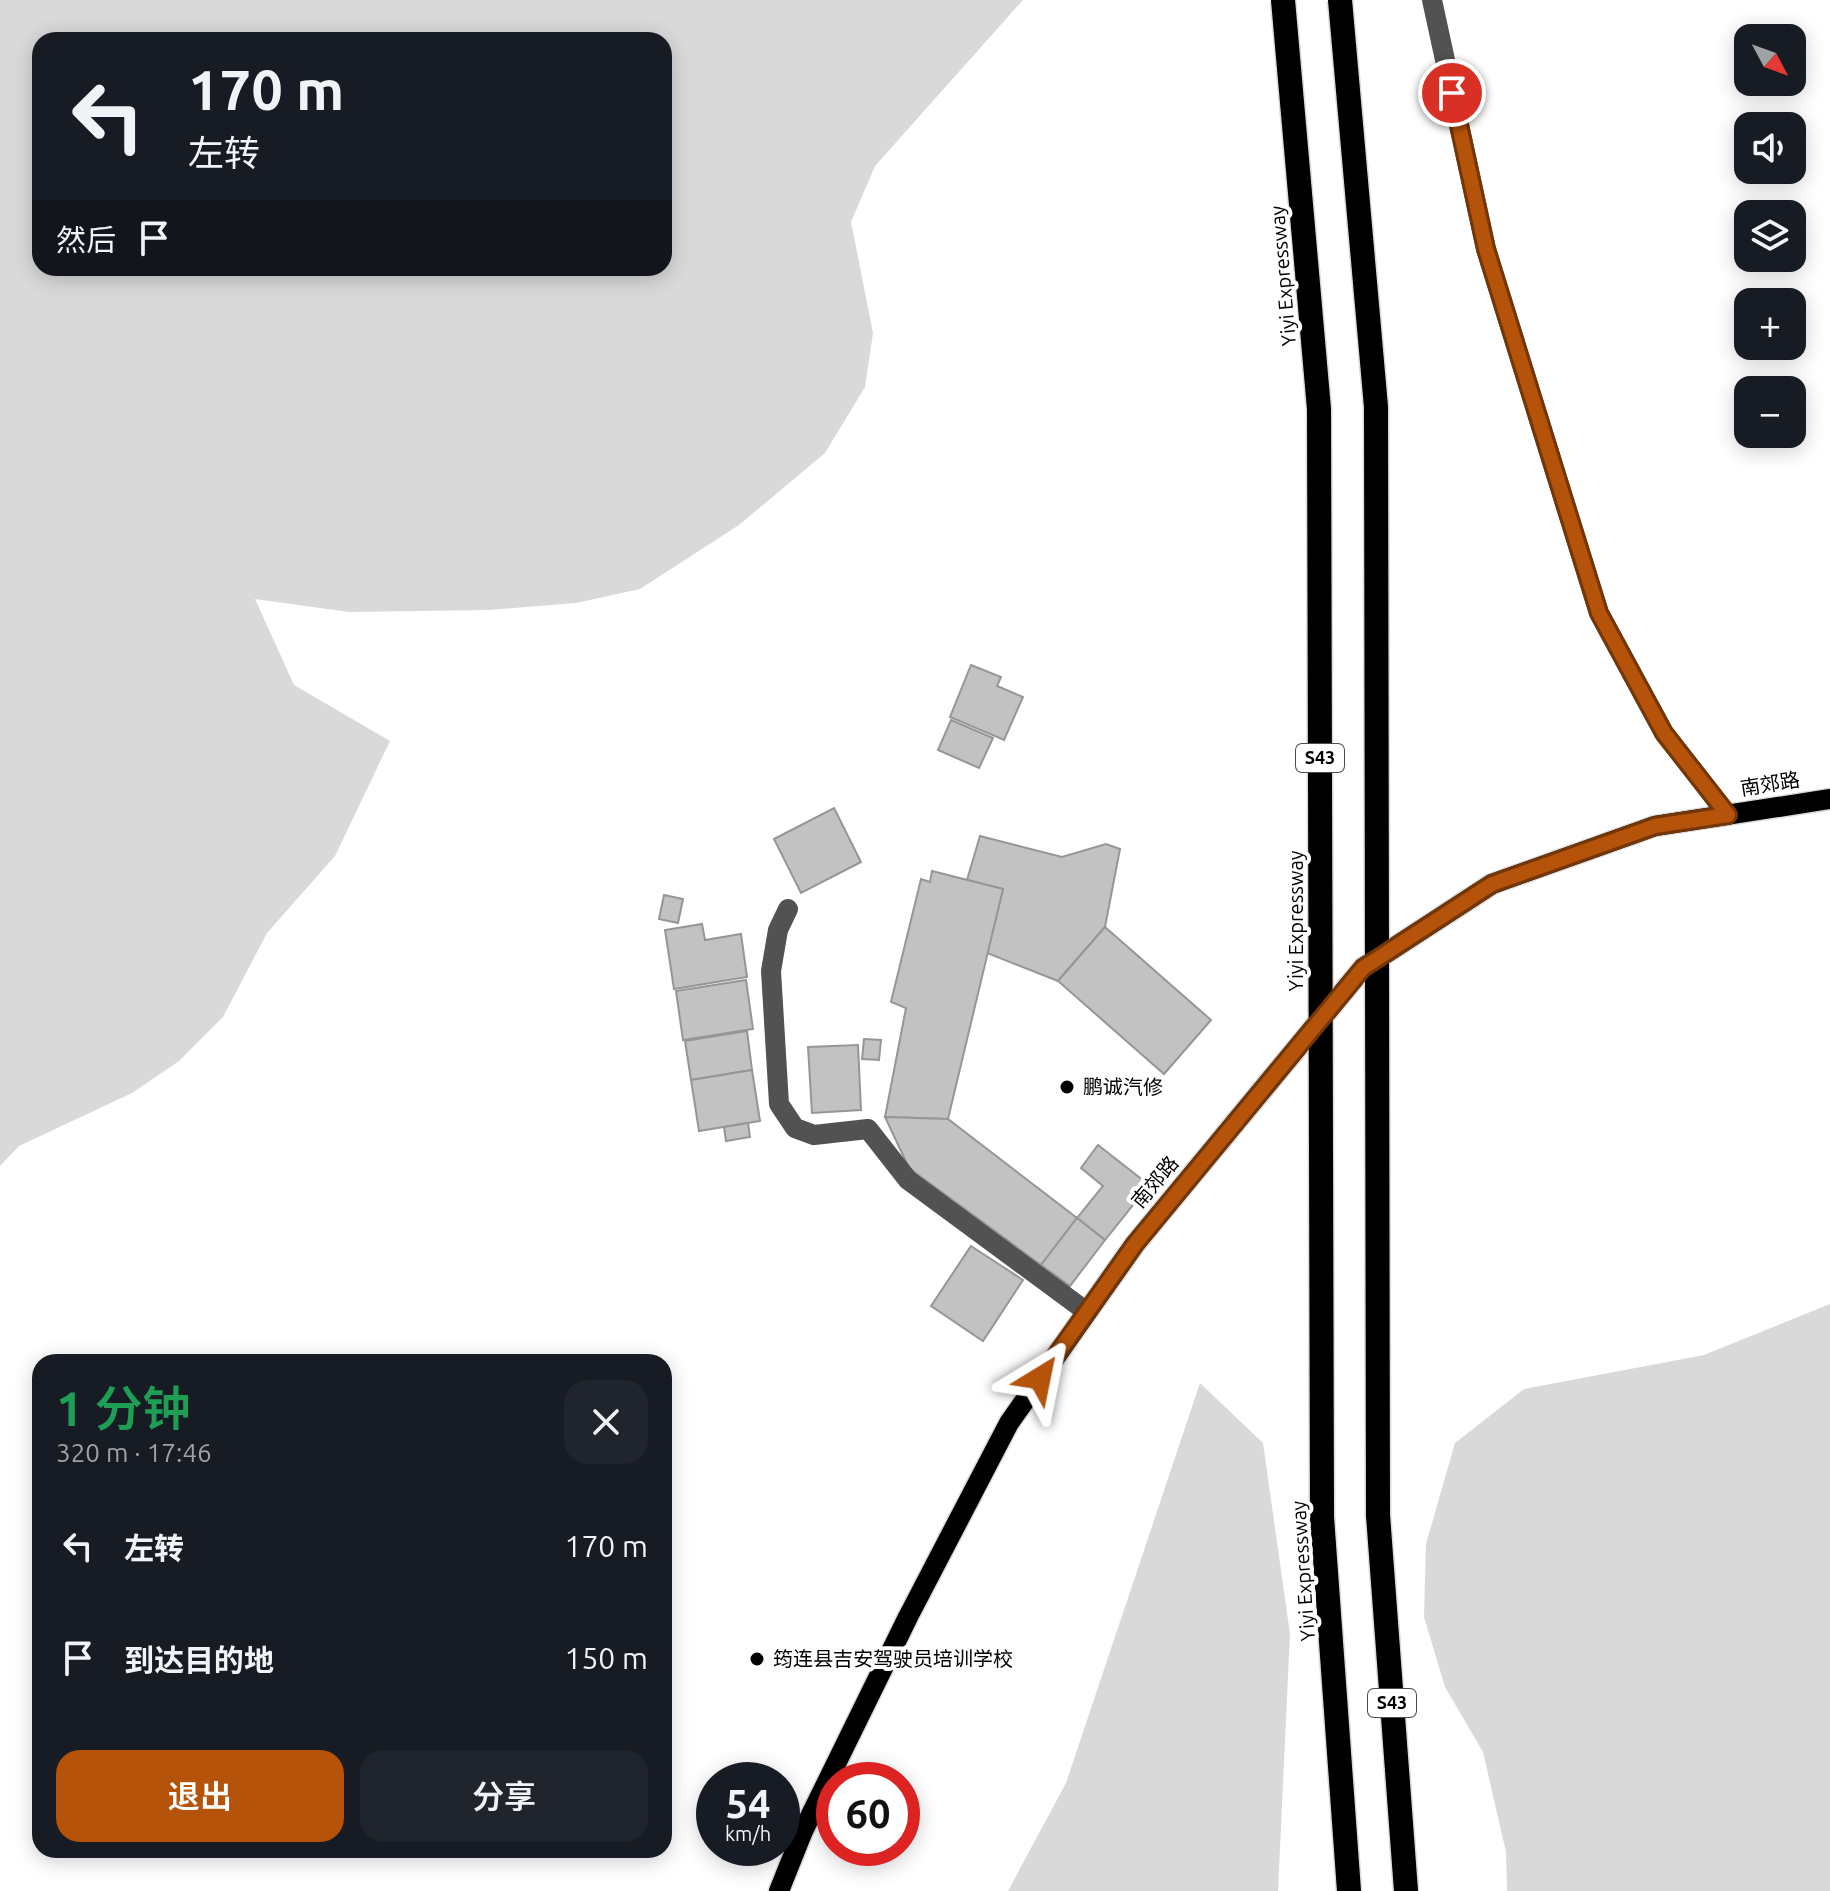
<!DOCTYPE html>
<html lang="zh">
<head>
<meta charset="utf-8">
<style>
  :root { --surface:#171b24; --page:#20242c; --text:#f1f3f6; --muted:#9ea1a6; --accent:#b45309 }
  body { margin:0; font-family:Ubuntu,"Noto Sans SC",sans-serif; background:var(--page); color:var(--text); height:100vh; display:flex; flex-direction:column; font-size:30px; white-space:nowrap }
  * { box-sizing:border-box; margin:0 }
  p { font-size:26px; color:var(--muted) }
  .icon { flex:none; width:44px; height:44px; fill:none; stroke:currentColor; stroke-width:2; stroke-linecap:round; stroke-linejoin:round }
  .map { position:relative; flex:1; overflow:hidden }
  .drawer { position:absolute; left:32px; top:1354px; width:640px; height:504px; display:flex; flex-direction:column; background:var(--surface); border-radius:24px; box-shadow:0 4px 20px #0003 }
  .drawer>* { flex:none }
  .banner { position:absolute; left:32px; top:32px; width:640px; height:244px; border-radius:24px; box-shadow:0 4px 20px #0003; background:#171b24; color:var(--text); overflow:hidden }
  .needle { width:52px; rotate:131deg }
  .tools { position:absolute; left:1734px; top:24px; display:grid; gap:16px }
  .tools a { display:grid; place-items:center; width:72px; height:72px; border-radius:16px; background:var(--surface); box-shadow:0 4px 20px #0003; font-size:40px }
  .speed { position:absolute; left:696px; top:1762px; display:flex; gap:16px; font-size:40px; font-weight:700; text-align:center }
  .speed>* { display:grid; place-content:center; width:104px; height:104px; border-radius:50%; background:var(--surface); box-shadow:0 4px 20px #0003; line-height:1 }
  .speed small { font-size:20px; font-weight:400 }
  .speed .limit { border:12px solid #d22; background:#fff; color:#111 }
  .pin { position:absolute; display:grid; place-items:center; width:68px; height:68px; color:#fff; margin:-34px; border:4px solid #fff; border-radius:50%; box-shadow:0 2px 8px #0007 }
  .me { position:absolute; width:88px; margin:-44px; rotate:35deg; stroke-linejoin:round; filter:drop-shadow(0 0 6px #0008) }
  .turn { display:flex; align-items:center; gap:28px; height:168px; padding:0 24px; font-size:36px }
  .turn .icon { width:104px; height:104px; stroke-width:2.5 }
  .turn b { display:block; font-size:56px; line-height:68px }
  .then { display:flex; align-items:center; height:76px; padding:0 24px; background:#0003; gap:16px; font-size:30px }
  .round { display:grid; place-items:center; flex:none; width:84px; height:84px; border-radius:24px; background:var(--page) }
  .head { display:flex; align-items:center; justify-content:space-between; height:136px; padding:0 24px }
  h1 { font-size:48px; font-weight:600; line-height:60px; color:#1e9e55 }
  .button { display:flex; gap:16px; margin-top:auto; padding:16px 24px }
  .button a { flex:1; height:92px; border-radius:24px; background:var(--accent); color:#fff; font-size:32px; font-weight:600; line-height:92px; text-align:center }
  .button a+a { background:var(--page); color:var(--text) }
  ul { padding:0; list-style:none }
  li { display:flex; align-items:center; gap:24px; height:112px; padding:0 24px }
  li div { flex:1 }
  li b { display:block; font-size:30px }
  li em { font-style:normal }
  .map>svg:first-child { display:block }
  .green { fill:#d9d9d9; fill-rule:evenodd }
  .building { fill:#c2c2c2; stroke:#969696; stroke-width:2 }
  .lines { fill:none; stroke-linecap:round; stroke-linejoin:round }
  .major-casing { stroke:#dbdbdb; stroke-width:23 }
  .highway-casing { stroke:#dbdbdb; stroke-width:27 }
  .minor { stroke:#525252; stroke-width:20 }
  .major { stroke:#000; stroke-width:20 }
  .highway { stroke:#000; stroke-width:24 }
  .highway-bridge-casing { stroke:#dbdbdb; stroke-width:27; stroke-linecap:butt }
  .highway-bridge { stroke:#000; stroke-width:24 }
  .route-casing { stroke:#753606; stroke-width:20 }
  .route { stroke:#b45309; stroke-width:14 }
  .poi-dot { fill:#000; stroke:#fff; stroke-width:3 }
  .labels { text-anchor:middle; stroke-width:8; stroke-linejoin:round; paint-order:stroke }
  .shield { fill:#fff; stroke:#4c4c4c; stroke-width:2 }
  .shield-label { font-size:18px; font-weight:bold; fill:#000 }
  .street-label { font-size:20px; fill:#000; stroke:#fff }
  .poi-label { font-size:20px; fill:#000; stroke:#fff; text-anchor:start }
</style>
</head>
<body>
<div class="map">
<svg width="1830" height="1891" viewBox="0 0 1830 1891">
  <rect width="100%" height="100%" fill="#fff"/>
  <!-- green -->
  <g class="green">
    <path d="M0 0H1023L875 166 851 222 873 333 865 387 825 453 739 525 640 589 576 603 488 610 349 612 255 599 294 685 390 741 335 856 267 933 223 1017 179 1061 132 1093 19 1146 0 1166ZM40 40H664V268H40Z"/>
    <path d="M1830 1304V1891H1507L1506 1852 1483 1752 1445 1687 1424 1617 1426 1544 1455 1443 1524 1389 1704 1355Z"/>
    <path d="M1200 1383 1263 1443 1290 1634 1278 1891H1008L1066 1783Z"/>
  </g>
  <!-- building -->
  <g class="building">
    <path d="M971 665 1001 677 997 686 1023 697 1004 740 950 717Z"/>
    <path d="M951 720 993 738 979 768 938 750Z"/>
    <path d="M834 808 861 862 801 893 774 839Z"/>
    <path d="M980 836 1062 857 1106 844 1120 849 1105 927 1058 981 987 953 1003 889 967 880Z"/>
    <path d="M932 871 1003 889 948 1119 885 1117 906 1008 891 1002 921 879 930 882Z"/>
    <path d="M664 895 683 899 678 923 659 919Z"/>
    <path d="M702 924 705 940 741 934 747 977 674 989 665 930Z"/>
    <path d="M1105 927 1211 1020 1164 1074 1058 981Z"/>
    <path d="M746 980 753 1029 683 1040 676 991Z"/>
    <path d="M747 1031 752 1070 691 1080 685 1041Z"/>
    <path d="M864 1039 881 1040 879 1060 862 1059Z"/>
    <path d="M858 1045 861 1110 812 1113 808 1047Z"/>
    <path d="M752 1070 760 1121 699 1131 691 1080Z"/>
    <path d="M885 1117 948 1119 1077 1218 1041 1265 909 1168Z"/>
    <path d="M748 1123 750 1137 726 1141 724 1127Z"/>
    <path d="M1098 1145 1149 1185 1105 1240 1077 1218 1103 1186 1081 1168Z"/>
    <path d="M1077 1218 1105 1240 1070 1286 1041 1265Z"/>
    <path d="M971 1246 1023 1280 983 1341 931 1306Z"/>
  </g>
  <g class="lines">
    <defs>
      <path id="major" d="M779 1891 803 1831 908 1617 1009 1423 1135 1244 1363 968 1492 884 1655 826 1830 799"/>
      <g id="highway">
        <path d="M1378 1515 1406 1891"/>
        <path d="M1322 1517 1349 1891"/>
      </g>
    </defs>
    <!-- major casing -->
    <use href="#major" class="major-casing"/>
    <!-- highway casing -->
    <use href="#highway" class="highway-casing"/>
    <!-- minor -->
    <g class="minor">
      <path d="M1432 0 1486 249 1599 613 1664 733 1728 815"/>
      <path d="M788 909 778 930 771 971 779 1104 795 1128 814 1135 868 1129 908 1180 1087 1312"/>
    </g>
    <!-- major -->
    <use href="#major" class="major"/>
    <!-- highway -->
    <use href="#highway" class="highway"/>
    <defs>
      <g id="highway-bridge">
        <path d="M1283 0 1319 409 1322 1517"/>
        <path d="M1340 0 1376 407 1378 1515"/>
      </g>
    </defs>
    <!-- highway-bridge casing -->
    <use href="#highway-bridge" class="highway-bridge-casing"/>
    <!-- highway-bridge -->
    <use href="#highway-bridge" class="highway-bridge"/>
  </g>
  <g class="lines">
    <defs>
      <path id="route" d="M1040 1378 1135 1244 1363 968 1492 884 1655 826 1728 815 1664 733 1599 613 1486 249 1452 93"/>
    </defs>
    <!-- route casing -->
    <use href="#route" class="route-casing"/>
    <!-- route -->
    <use href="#route" class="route"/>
  </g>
  <!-- markers -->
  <g class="poi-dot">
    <circle cx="1067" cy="1087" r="8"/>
    <circle cx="757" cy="1659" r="8"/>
  </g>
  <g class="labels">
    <!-- shield labels -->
    <g class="shield">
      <rect x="1296" y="744" width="48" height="28" rx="6"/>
      <rect x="1368" y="1689" width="48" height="28" rx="6"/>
    </g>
    <g class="shield-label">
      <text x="1320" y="764">S43</text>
      <text x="1392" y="1709">S43</text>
    </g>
    <!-- street labels -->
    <g class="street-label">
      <text transform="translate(1283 276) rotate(-95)" y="7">Yiyi Expressway</text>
      <text transform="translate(1770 784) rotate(-9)" y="7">南郊路</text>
      <text transform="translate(1296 921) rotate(-90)" y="7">Yiyi Expressway</text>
      <text transform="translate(1155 1182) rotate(-50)" y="7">南郊路</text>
      <text transform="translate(1303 1571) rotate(-94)" y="7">Yiyi Expressway</text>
    </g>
    <!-- poi labels -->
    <g class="poi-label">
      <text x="1083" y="1094">鹏诚汽修</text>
      <text x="773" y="1666">筠连县吉安驾驶员培训学校</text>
    </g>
  </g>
</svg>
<div class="tools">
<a><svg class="needle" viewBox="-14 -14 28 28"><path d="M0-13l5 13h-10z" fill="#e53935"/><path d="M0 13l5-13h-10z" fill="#9ea1a6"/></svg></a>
<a><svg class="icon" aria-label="sound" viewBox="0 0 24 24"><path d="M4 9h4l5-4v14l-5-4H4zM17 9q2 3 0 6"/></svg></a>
<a><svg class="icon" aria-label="layers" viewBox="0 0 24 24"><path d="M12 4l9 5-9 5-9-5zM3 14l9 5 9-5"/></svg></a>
<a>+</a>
<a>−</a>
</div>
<div class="speed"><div>54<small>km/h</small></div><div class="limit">60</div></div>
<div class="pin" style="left:1452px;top:93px;background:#d93025"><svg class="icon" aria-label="arrive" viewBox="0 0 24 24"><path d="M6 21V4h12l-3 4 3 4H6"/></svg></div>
<svg class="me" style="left:1040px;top:1378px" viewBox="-20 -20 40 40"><path d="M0-17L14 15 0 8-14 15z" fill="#b45309" stroke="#fff" stroke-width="4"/></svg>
<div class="banner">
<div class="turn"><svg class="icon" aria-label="left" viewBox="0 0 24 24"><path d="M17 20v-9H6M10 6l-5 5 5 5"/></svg><div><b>170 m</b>左转</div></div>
<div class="then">然后<svg class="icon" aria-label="arrive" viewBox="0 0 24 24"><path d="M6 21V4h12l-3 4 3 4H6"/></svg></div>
</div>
<section class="drawer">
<div class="head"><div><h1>1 分钟</h1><p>320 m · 17:46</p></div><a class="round"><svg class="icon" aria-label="close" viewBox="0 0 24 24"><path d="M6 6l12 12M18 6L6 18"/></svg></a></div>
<ul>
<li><svg class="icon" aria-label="left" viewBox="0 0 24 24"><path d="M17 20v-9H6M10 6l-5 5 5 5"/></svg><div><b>左转</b></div><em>170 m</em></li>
<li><svg class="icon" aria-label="arrive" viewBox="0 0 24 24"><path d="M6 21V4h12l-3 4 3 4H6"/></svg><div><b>到达目的地</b></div><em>150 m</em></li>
</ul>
<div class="button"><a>退出</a><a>分享</a></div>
</section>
</div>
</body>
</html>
